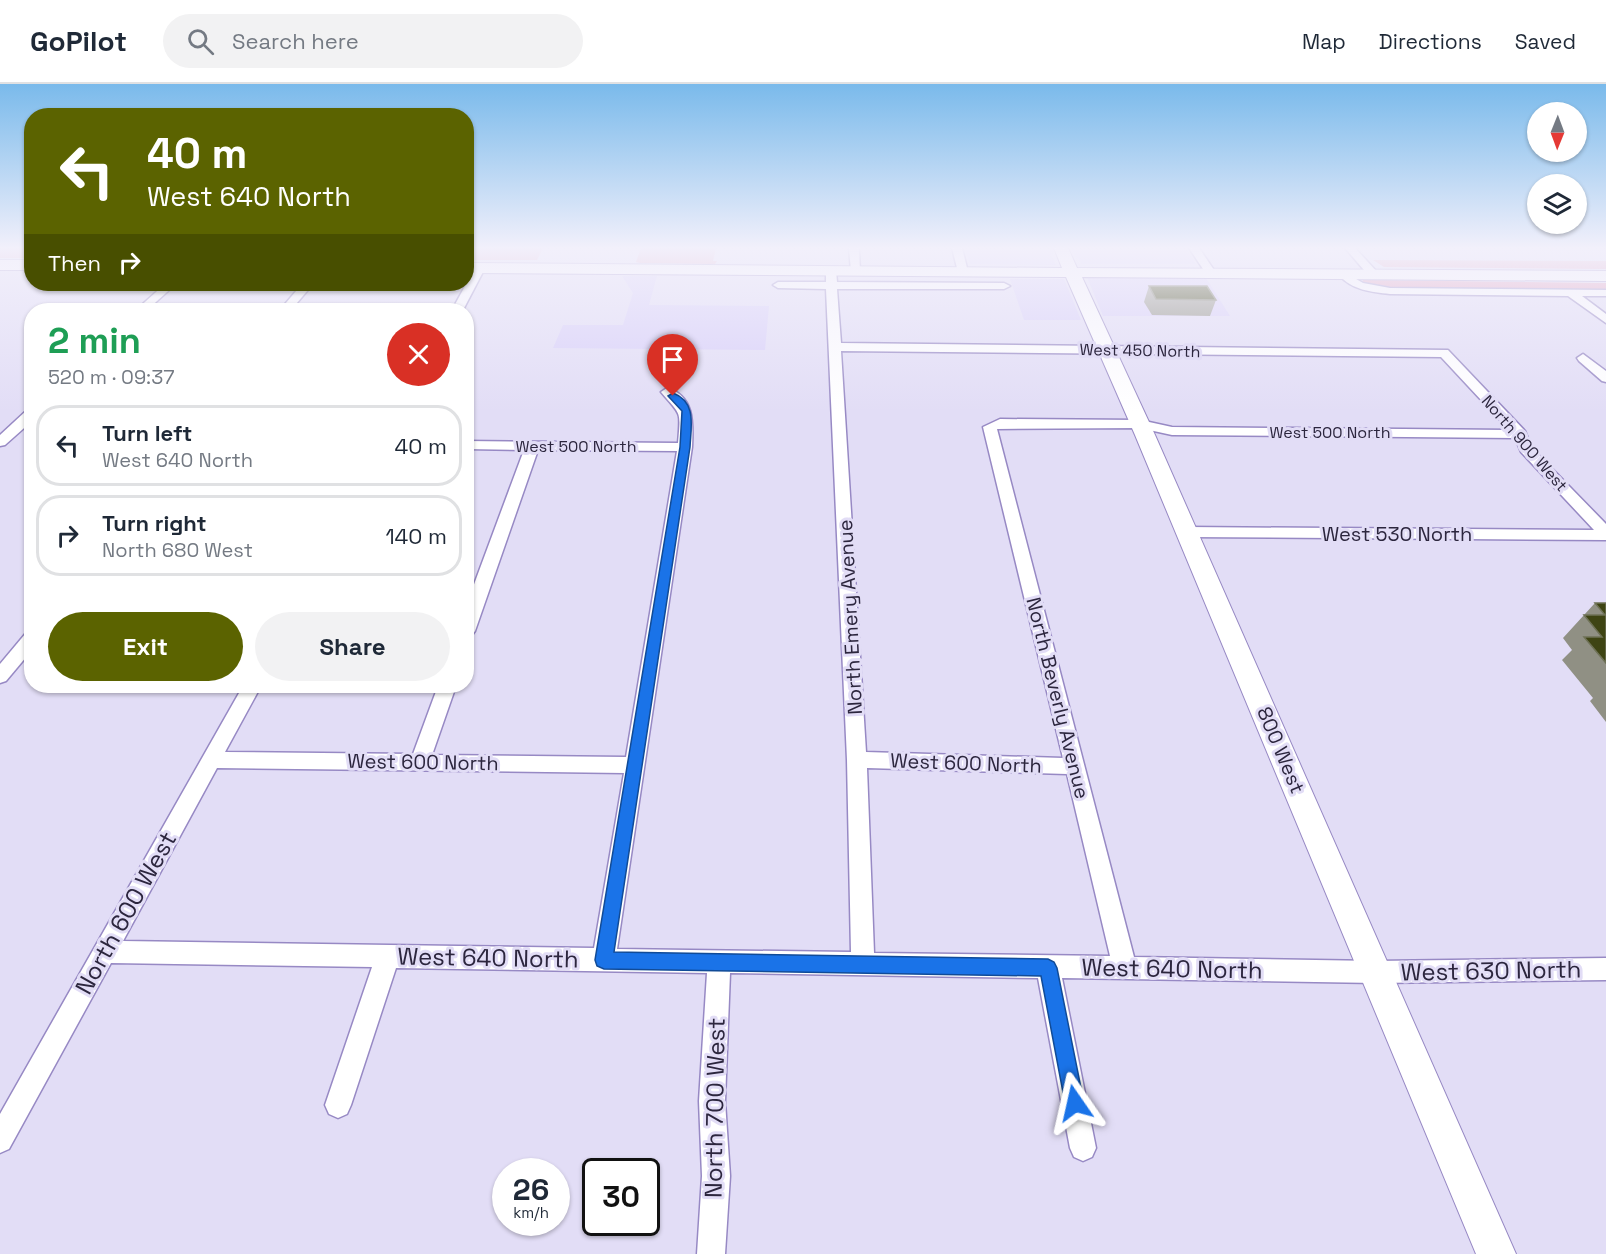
<!DOCTYPE html>
<html lang="en">
<head>
<meta charset="utf-8">
<style>
  :root { --surface:#fff; --page:#f2f2f3; --text:#1f2937; --muted:#747a83; --line:#e0e1e3; --accent:#5b6300 }
  body { margin:0; font-family:"Space Grotesk",sans-serif; background:var(--page); color:var(--text); height:100vh; display:flex; flex-direction:column; font-size:22px; white-space:nowrap }
  * { box-sizing:border-box; margin:0 }
  p { font-size:20px; color:var(--muted) }
  .icon { flex:none; width:33px; height:33px; fill:none; stroke:currentColor; stroke-width:2; stroke-linecap:round; stroke-linejoin:round }
  .map { position:relative; flex:1; overflow:hidden }
  .panel { position:absolute; left:24px; top:219px; width:450px; height:390px; display:flex; flex-direction:column; background:var(--surface); border-radius:24px; box-shadow:0 2px 4px #0004 }
  .panel>* { flex:none }
  .guide { position:absolute; left:24px; top:24px; width:450px; height:183px; border-radius:24px; box-shadow:0 2px 4px #0004; background:#5b6300; color:#fff; overflow:hidden }
  .needle { width:39px; rotate:181deg }
  .fabs { position:absolute; left:1527px; top:18px; display:grid; gap:12px }
  .fabs a { display:grid; place-items:center; width:60px; height:60px; border-radius:50%; background:var(--surface); box-shadow:0 2px 4px #0004; font-size:30px }
  .speed { position:absolute; left:492px; top:1074px; display:flex; gap:12px; font-size:30px; font-weight:700; text-align:center }
  .speed>* { display:grid; place-content:center; width:78px; height:78px; border-radius:50%; background:var(--surface); box-shadow:0 2px 4px #0004; line-height:1 }
  .speed small { font-size:15px; font-weight:400 }
  .speed .limit { border:3px solid #111; border-radius:9px; background:#fff; color:#111 }
  .pin { position:absolute; display:grid; place-items:center; width:51px; height:51px; color:#fff; margin:-62px -26px; border-radius:50% 50% 50% 0; rotate:-45deg; box-shadow:0 0 6px #0007 }
  .pin .icon { rotate:45deg }
  .me { position:absolute; width:66px; margin:-33px; rotate:349deg; stroke-linejoin:round; filter:drop-shadow(0 0 4px #0008) }
  .turn { display:flex; align-items:center; gap:21px; height:126px; padding:0 24px; font-size:27px }
  .turn .icon { width:78px; height:78px; stroke-width:2.5 }
  .turn b { display:block; font-size:42px; line-height:51px }
  .then { display:flex; align-items:center; height:57px; padding:0 24px; background:#0003; gap:12px; font-size:22px }
  .round { display:grid; place-items:center; flex:none; width:63px; height:63px; border-radius:32px; background:var(--page) }
  .summary { display:flex; align-items:center; justify-content:space-between; height:102px; padding:0 24px }
  h1 { font-size:36px; font-weight:600; line-height:45px; color:#1e9e55 }
  .cta { display:flex; gap:12px; margin-top:auto; padding:12px 24px }
  .cta a { flex:1; height:69px; border-radius:36px; background:var(--accent); color:#fff; font-size:24px; font-weight:600; line-height:69px; text-align:center }
  .cta a+a { background:var(--page); color:var(--text) }
  ul { padding:0; list-style:none }
  li { display:flex; align-items:center; gap:18px; height:81px; margin:0 12px 9px; padding:0 12px; border:3px solid var(--line); border-radius:24px }
  li div { flex:1 }
  li b { display:block; font-size:22px }
  li em { font-style:normal }
  header { display:flex; align-items:center; gap:36px; box-sizing:border-box; height:84px; padding:0 30px; background:var(--surface); border-bottom:2px solid var(--line) }
  header strong { font-size:28px }
  nav { display:flex; gap:33px; margin-inline-start:auto; font-size:21px }
  .search { width:420px; height:54px; background:var(--page); display:flex; align-items:center; gap:15px; box-sizing:border-box; padding:0 21px; border-radius:33px; color:var(--muted); font-size:22px }
  .map>svg:first-child { display:block }
  .built { fill:#d8cff9 }
  .green { fill:#e298b4 }
  .lines { fill:none; stroke-linecap:round; stroke-linejoin:round }
  .street-casing { stroke:#9789c4; stroke-width:3 }
  .secondary-casing { stroke:#9789c4; stroke-width:2 }
  .street { fill:#fff; fill-rule:evenodd }
  .secondary { fill:#fff; fill-rule:evenodd }
  .wall { fill:#909084 }
  .building { fill:#3e4413; stroke:#6f7257; stroke-width:1.5 }
  .route { fill:#1a73e8; stroke:#114b97; stroke-width:1.5 }
  .labels { text-anchor:middle; stroke-width:6; stroke-linejoin:round; paint-order:stroke }
  .far-street-label { font-size:16px; fill:#2c263e; stroke:#e2ddf6 }
  .street-label { font-size:20px; fill:#2c263e; stroke:#e2ddf6 }
  .near-street-label { font-size:24px; fill:#2c263e; stroke:#e2ddf6 }
</style>
</head>
<body>
<header>
<strong>GoPilot</strong>
<div class="search"><svg class="icon" aria-label="search" viewBox="0 0 24 24"><circle cx="10" cy="10" r="6"/><path d="M15 15l6 6"/></svg>Search here</div>
<nav><a>Map</a><a>Directions</a><a>Saved</a></nav>
</header>
<div class="map">
<svg width="1606" height="1170" viewBox="0 0 1606 1170">
  <rect width="100%" height="100%" fill="#e2ddf6"/>
  <!-- built -->
  <g class="built">
    <path d="M965 164 1054 167 1051 170 1056 181 970 180Z"/>
    <path d="M1070 164 1187 167 1196 180H1082Z"/>
    <path d="M622 192H657L649 221 769 222 765 266 553 264 563 241H623L633 209Z"/>
    <path d="M1087 193 1206 194 1230 232H1103Z"/>
    <path d="M1010 195H1064L1081 236H1024Z"/>
  </g>
  <!-- green -->
  <g class="green">
    <rect x="0" y="164" width="31" height="10"/>
    <path d="M467 164H543L537 176H467Z"/>
    <path d="M641 164H716L713 177H717L715 180 640 179 636 178Z"/>
    <path d="M1373 176 1606 177V185L1384 183Z"/>
    <path d="M1363 196 1606 199V206L1391 203 1362 198Z"/>
  </g>
  <g class="lines">
    <defs>
      <g id="street">
        <path d="M849 164H859L860 189H852L851 187Z"/>
        <path d="M952 164H962L968 188 967 190H959L958 188Z"/>
        <path d="M1189 164H1199L1216 189 1215 191H1207Z"/>
        <path d="M1345 164H1355L1378 189V193H1370Z"/>
        <path d="M480 181 485 184 463 226H452L475 184Z"/>
        <path d="M831 184 836 187 837 198 1004 199 1010 202 1004 205H837L841 259 1448 266 1525 347 1532 364 1606 440V456L1187 453 1179 448 1187 443 1594 446 1521 368 1515 354 1172 351 1140 344 997 345 1134 873 1376 877 1606 874V896L1376 899 1062 894 1096 1064 1092 1073 1083 1077 1074 1073 1070 1064 1038 894 730 889 725 1017 730 1092 725 1170H697L702 1092 699 1017 707 889 396 884 351 1021 347 1030 338 1034 329 1030 325 1021 372 883 111 879 9 1065 0 1069V1030L243 602H261L225 668 413 670 438 602H456L432 671 626 673 677 367 538 366 475 547 472 551 466 553V522L524 366 466 365V357L678 359C681 325 681 332 661 308L667 304C695 312 693 340 692 363L617 865 851 868 847 676 826 205 778 204 773 201 778 198H826V187ZM841 267 1441 273 1509 346 1172 343 1140 336 1000 335 983 343 1063 674 866 668ZM217 684 624 689 594 864 123 857ZM867 684 1067 690 1110 872 874 869Z"/>
        <path d="M1344 188 1363 199 1390 204 1606 206V212H1582L1606 230V239L1568 212 1390 210C1371 208 1352 206 1339 191Z"/>
        <path d="M165 200H176L147 226H136Z"/>
        <path d="M302 200H313L291 226H280Z"/>
        <path d="M1583 270 1606 287V298L1602 297 1579 277 1577 274Z"/>
        <path d="M32 325V337L5 361 0 362V351L27 326Z"/>
        <path d="M32 547V566L6 597 0 599V580L26 549Z"/>
      </g>
      <g id="secondary">
        <path d="M1054 164H1068L1077 184 1606 187V197L1082 193 1155 351 1516 1170H1476L1135 351 1066 193 466 189V179L1062 184Z"/>
        <rect x="0" y="176" width="32" height="10"/>
      </g>
    </defs>
    <!-- street casing -->
    <use href="#street" class="street-casing"/>
    <!-- secondary casing -->
    <use href="#secondary" class="secondary-casing"/>
    <!-- street -->
    <use href="#street" class="street"/>
    <!-- secondary -->
    <use href="#secondary" class="secondary"/>
  </g>
  <!-- wall -->
  <g class="wall">
    <path d="M1149 202 1216 216 1210 232 1152 231 1144 218Z"/>
    <path d="M1595 519H1606V638L1590 617 1593 614 1562 576 1572 566 1563 554Z"/>
  </g>
  <!-- building -->
  <g class="building">
    <path d="M1149 202H1207L1216 216 1156 215Z"/>
    <path d="M1595 519H1606V579L1584 553H1602L1584 531H1605Z"/>
  </g>
  <!-- sky -->
  <linearGradient id="sky" x2="0" y2="1"><stop stop-color="#7abaeb"/><stop offset="0.5" stop-color="#f2f0fb"/><stop offset="1" stop-color="#f2f0fb" stop-opacity="0"/></linearGradient>
  <rect width="1606" height="328" fill="url(#sky)"/>
  <!-- route -->
  <path class="route" d="M673 309C697 318 691 342 690 363L614 868 1048 875 1054 878 1057 884 1084 1019 1082 1026 1075 1029 1068 1026 1065 1019 1041 892 604 885 597 882 595 876 680 363 682 327 668 312Z"/>
  <g class="labels">
    <!-- far-street labels -->
    <g class="far-street-label">
      <text transform="translate(1140 266) rotate(1)" y="6">West 450 North</text>
      <text x="1330" y="354">West 500 North</text>
      <text transform="translate(1525 359) rotate(49)" y="6">North 900 West</text>
      <text x="576" y="368">West 500 North</text>
    </g>
    <!-- street labels -->
    <g class="street-label">
      <text x="1397" y="457">West 530 North</text>
      <text transform="translate(850 533) rotate(-93)" y="7">North Emery Avenue</text>
      <text transform="translate(1058 614) rotate(76)" y="7">North Beverly Avenue</text>
      <text transform="translate(1281 666) rotate(67)" y="7">800 West</text>
      <text transform="translate(423 678) rotate(1)" y="7">West 600 North</text>
      <text transform="translate(966 679) rotate(2)" y="7">West 600 North</text>
    </g>
    <!-- near-street labels -->
    <g class="near-street-label">
      <text transform="translate(126 829) rotate(-61)" y="8">North 600 West</text>
      <text transform="translate(488 874) rotate(1)" y="8">West 640 North</text>
      <text transform="translate(1172 885) rotate(1)" y="8">West 640 North</text>
      <text transform="translate(1491 887) rotate(-1)" y="8">West 630 North</text>
      <text transform="translate(715 1024) rotate(-89)" y="8">North 700 West</text>
    </g>
  </g>
</svg>
<div class="fabs">
<a><svg class="needle" viewBox="-14 -14 28 28"><path d="M0-13l5 13h-10z" fill="#e53935"/><path d="M0 13l5-13h-10z" fill="#747a83"/></svg></a>
<a><svg class="icon" aria-label="layers" viewBox="0 0 24 24"><path d="M12 4l9 5-9 5-9-5zM3 14l9 5 9-5"/></svg></a>
</div>
<div class="speed"><div>26<small>km/h</small></div><div class="limit">30</div></div>
<div class="pin" style="left:673px;top:312px;background:#d93025"><svg class="icon" aria-label="arrive" viewBox="0 0 24 24"><path d="M6 21V4h12l-3 4 3 4H6"/></svg></div>
<svg class="me" style="left:1075px;top:1019px" viewBox="-20 -20 40 40"><path d="M0-17L14 15 0 8-14 15z" fill="#1a73e8" stroke="#fff" stroke-width="4"/></svg>
<div class="guide">
<div class="turn"><svg class="icon" aria-label="left" viewBox="0 0 24 24"><path d="M17 20v-9H6M10 6l-5 5 5 5"/></svg><div><b>40 m</b>West 640 North</div></div>
<div class="then">Then<svg class="icon" aria-label="right" viewBox="0 0 24 24"><path d="M7 20v-9h11M14 6l5 5-5 5"/></svg></div>
</div>
<section class="panel">
<div class="summary"><div><h1>2 min</h1><p>520 m · 09:37</p></div><a class="round" style="background:#d93025;color:#fff"><svg class="icon" aria-label="close" viewBox="0 0 24 24"><path d="M6 6l12 12M18 6L6 18"/></svg></a></div>
<ul>
<li><svg class="icon" aria-label="left" viewBox="0 0 24 24"><path d="M17 20v-9H6M10 6l-5 5 5 5"/></svg><div><b>Turn left</b><p>West 640 North</p></div><em>40 m</em></li>
<li><svg class="icon" aria-label="right" viewBox="0 0 24 24"><path d="M7 20v-9h11M14 6l5 5-5 5"/></svg><div><b>Turn right</b><p>North 680 West</p></div><em>140 m</em></li>
</ul>
<div class="cta"><a>Exit</a><a>Share</a></div>
</section>
</div>
</body>
</html>
